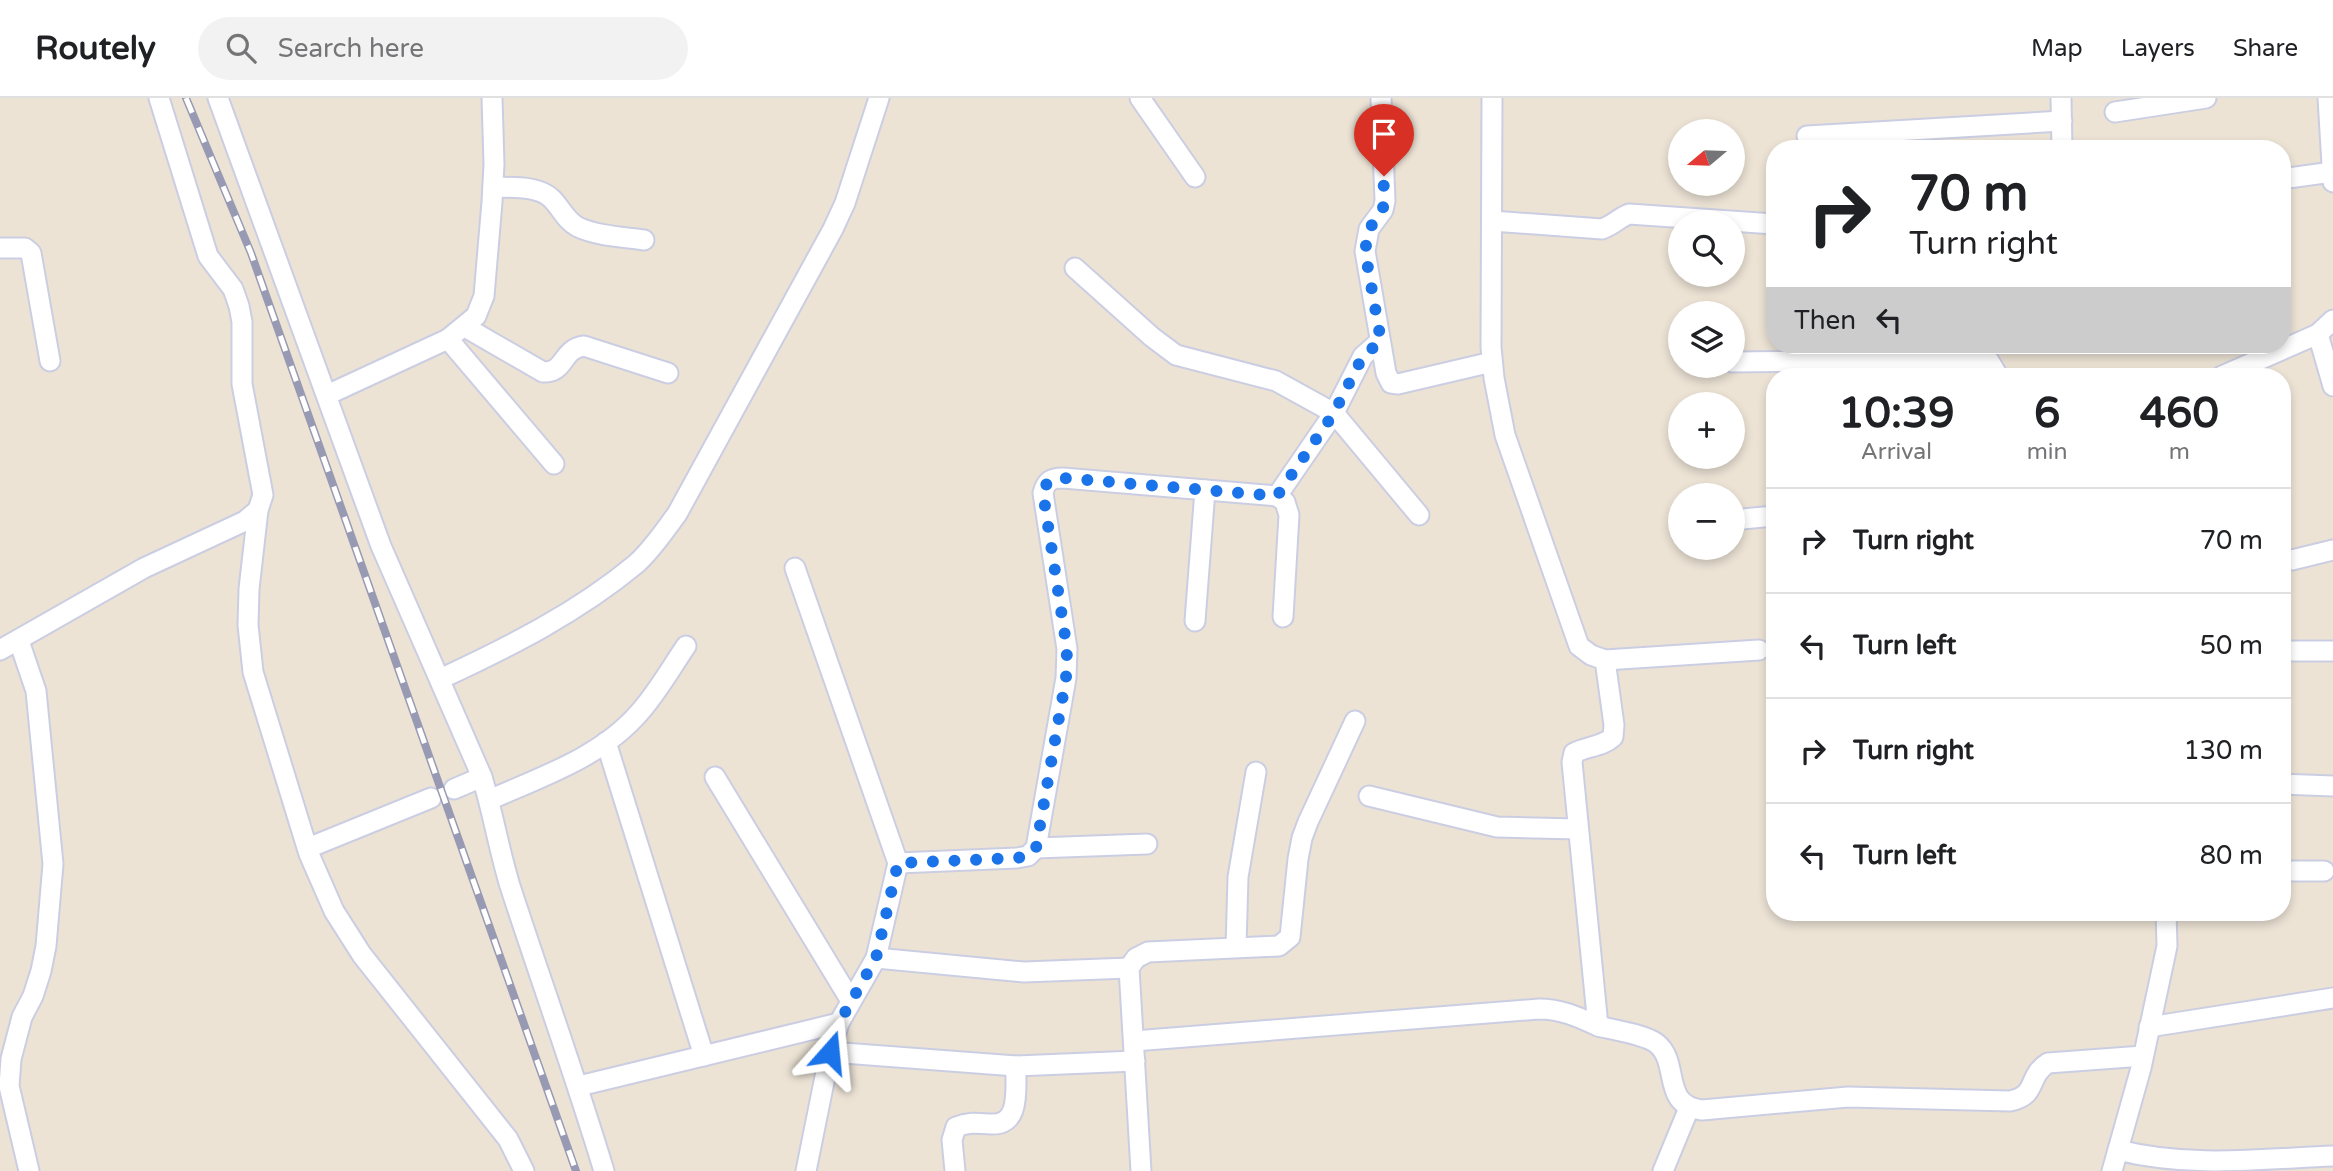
<!DOCTYPE html>
<html lang="en">
<head>
<meta charset="utf-8">
<style>
  :root { --surface:#fff; --page:#f2f2f2; --text:#202124; --muted:#757577; --line:#e0e0e0 }
  body { margin:0; font-family:"Varela Round",sans-serif; background:var(--page); color:var(--text); height:100vh; display:flex; flex-direction:column; font-size:26px; white-space:nowrap }
  * { box-sizing:border-box; margin:0 }
  p { font-size:23px; color:var(--muted) }
  .icon { flex:none; width:38px; height:38px; fill:none; stroke:currentColor; stroke-width:2; stroke-linecap:round; stroke-linejoin:round }
  .map { position:relative; flex:1; overflow:hidden }
  .drawer { position:absolute; left:1766px; top:270px; width:525px; height:553px; display:flex; flex-direction:column; background:var(--surface); border-radius:28px; box-shadow:0 4px 10px #0003 }
  .drawer>* { flex:none }
  .top-card { position:absolute; left:1766px; top:42px; width:525px; height:214px; border-radius:28px; box-shadow:0 4px 10px #0003; background:#fff; color:var(--text); overflow:hidden }
  .needle { width:46px; rotate:251deg }
  .controls { position:absolute; left:1668px; top:21px; display:grid; gap:14px }
  .controls a { display:grid; place-items:center; width:77px; height:77px; border-radius:50%; background:var(--surface); box-shadow:0 4px 10px #0003; font-size:35px }
  .pin { position:absolute; display:grid; place-items:center; width:60px; height:60px; color:#fff; margin:-72px -30px; border-radius:50% 50% 50% 0; rotate:-45deg; box-shadow:0 0 7px #0007 }
  .pin .icon { rotate:45deg }
  .me { position:absolute; width:77px; margin:-38px; rotate:18deg; stroke-linejoin:round; filter:drop-shadow(0 0 5px #0008) }
  .turn { display:flex; align-items:center; gap:24px; height:147px; padding:0 28px; font-size:32px }
  .turn .icon { width:91px; height:91px; stroke-width:2.5 }
  .turn b { display:block; font-size:49px; line-height:60px }
  .then { display:flex; align-items:center; height:66px; padding:0 28px; background:#0003; gap:14px; font-size:26px }
  .eta { display:flex; justify-content:space-evenly; align-items:center; height:119px; text-align:center }
  .eta b { font-size:42px; font-weight:800; line-height:49px }
  ul { padding:0; list-style:none }
  li { display:flex; align-items:center; gap:21px; height:105px; padding:0 28px; border-top:2px solid var(--line) }
  li div { flex:1 }
  li b { display:block; font-size:26px }
  li em { font-style:normal }
  header { display:flex; align-items:center; gap:42px; box-sizing:border-box; height:98px; padding:0 35px; background:var(--surface); border-bottom:2px solid var(--line) }
  header strong { font-size:33px }
  nav { display:flex; gap:38px; margin-inline-start:auto; font-size:24px }
  .search { width:490px; height:63px; background:var(--page); display:flex; align-items:center; gap:18px; box-sizing:border-box; padding:0 24px; border-radius:38px; color:var(--muted); font-size:26px }
  .map>svg:first-child { display:block }
  .lines { fill:none; stroke-linecap:round; stroke-linejoin:round }
  .street-casing { stroke:#cbcee2; stroke-width:23 }
  .street { stroke:#fff; stroke-width:19 }
  .rail-casing { stroke:#989ab4; stroke-width:8 }
  .rail { stroke:#fff; stroke-width:5; stroke-dasharray:16; stroke-linecap:butt }
  .route { stroke:#1a73e8; stroke-width:12; stroke-dasharray:0 21.6 }
</style>
</head>
<body>
<header>
<strong>Routely</strong>
<div class="search"><svg class="icon" aria-label="search" viewBox="0 0 24 24"><circle cx="10" cy="10" r="6"/><path d="M15 15l6 6"/></svg>Search here</div>
<nav><a>Map</a><a>Layers</a><a>Share</a></nav>
</header>
<div class="map">
<svg width="2333" height="1073" viewBox="0 0 2333 1073">
  <rect width="100%" height="100%" fill="#ece3d5"/>
  <g class="lines">
    <defs>
      <g id="street">
        <path d="M218 0 381 448 482 679C493 715 499 752 510 788 541 883 575 977 604 1073"/>
        <path d="M1140 0 1195 79"/>
        <path d="M1381 0 1385 103 1383 112 1369 131 1365 153 1386 275 1391 285 1398 286 1492 264"/>
        <path d="M1492 0 1491 249 1494 280 1505 337 1579 548 1591 557 1605 562 1759 552"/>
        <path d="M2061 0 2062 51"/>
        <path d="M2328 0 2333 84"/>
        <path d="M2115 14 2206 0"/>
        <path d="M1807 38 2062 23"/>
        <path d="M2282 81 2332 74"/>
        <path d="M493 89C511 90 538 87 552 101 561 110 566 123 578 129 597 138 623 139 644 142"/>
        <path d="M1492 123 1602 131C1613 127 1619 120 1629 116L1774 126"/>
        <path d="M0 150H25L31 155 50 263"/>
        <path d="M1075 170 1152 239 1176 257 1276 283 1334 315 1419 417"/>
        <path d="M465 229 543 274C566 275 561 251 584 248L668 275"/>
        <path d="M2318 236 2333 288"/>
        <path d="M448 241 554 366"/>
        <path d="M1732 264 1974 261 1989 263 1998 278"/>
        <path d="M2222 278 2318 236 2333 222"/>
        <path d="M327 297 448 241 476 218 484 198 492 104 494 66 492 0"/>
        <path d="M1277 398 1285 404 1289 417 1283 519"/>
        <path d="M258 412 249 491 248 527 253 574 309 756 334 813 362 857 508 1041 524 1073"/>
        <path d="M1732 422 1774 418"/>
        <path d="M2282 460 2292 462 2333 452"/>
        <path d="M795 470 898 765 876 860 839 925 830 954 806 1073"/>
        <path d="M1195 523 1205 392"/>
        <path d="M19 543 36 593 53 766 46 848 41 873 33 898 22 919 11 961 9 988 29 1073"/>
        <path d="M0 552 144 470 245 423 258 412 263 397 242 286V224L239 208 233 191 208 158 159 0"/>
        <path d="M2282 553H2333"/>
        <path d="M440 581C509 549 577 515 636 466 652 452 665 432 677 416L833 131 845 105 879 0"/>
        <path d="M606 644 704 958"/>
        <path d="M715 679 851 903"/>
        <path d="M2282 686 2333 688"/>
        <path d="M454 691 482 679"/>
        <path d="M1369 698 1497 729 1578 731"/>
        <path d="M489 702C541 679 601 659 639 615 657 595 671 570 686 548"/>
        <path d="M308 750 431 700"/>
        <path d="M1036 750 1147 746"/>
        <path d="M898 765 1017 760 1028 758 1036 750 1066 580 1067 551 1043 395C1046 383 1051 380 1063 380L1277 398 1334 315 1363 258 1380 243"/>
        <path d="M2282 773H2324"/>
        <path d="M1236 849 1238 779 1256 674"/>
        <path d="M876 860 1024 874 1129 870"/>
        <path d="M1598 928C1613 932 1643 936 1656 945 1681 964 1660 1007 1702 1012L1848 999 2010 1003C2039 997 2026 979 2048 965L2143 958"/>
        <path d="M2149 929 2333 900"/>
        <path d="M1134 943 1539 911C1561 911 1578 919 1598 928L1572 664 1574 655C1587 648 1602 649 1613 639L1614 627 1605 562"/>
        <path d="M830 954 1016 968 1135 963"/>
        <path d="M579 988 839 925"/>
        <path d="M2118 1052C2189 1070 2261 1061 2333 1058"/>
        <path d="M955 1073 952 1042 956 1029C968 1024 977 1025 990 1026 1022 1028 1015 990 1016 968"/>
        <path d="M1141 1073 1129 870 1136 860 1148 854 1279 848 1290 839 1298 761 1302 740 1308 724 1355 623"/>
        <path d="M1663 1073 1689 1010"/>
        <path d="M2112 1073 2141 970 2167 848 2166 814"/>
      </g>
    </defs>
    <!-- street casing -->
    <use href="#street" class="street-casing"/>
    <!-- street -->
    <use href="#street" class="street"/>
    <defs>
      <path id="rail" d="M186 0 251 155 576 1073"/>
    </defs>
    <!-- rail casing -->
    <use href="#rail" class="rail-casing"/>
    <!-- rail -->
    <use href="#rail" class="rail"/>
  </g>
  <g class="lines">
    <!-- route -->
    <path class="route" d="M830 954 839 925 876 860 898 765 1017 760 1028 758 1036 750 1066 580 1067 551 1043 395C1046 383 1051 380 1063 380L1277 398 1334 315 1363 258 1381 243 1365 153 1369 131 1383 112 1384 78"/>
  </g>
</svg>
<div class="controls">
<a><svg class="needle" viewBox="-14 -14 28 28"><path d="M0-13l5 13h-10z" fill="#e53935"/><path d="M0 13l5-13h-10z" fill="#757577"/></svg></a>
<a><svg class="icon" aria-label="search" viewBox="0 0 24 24"><circle cx="10" cy="10" r="6"/><path d="M15 15l6 6"/></svg></a>
<a><svg class="icon" aria-label="layers" viewBox="0 0 24 24"><path d="M12 4l9 5-9 5-9-5zM3 14l9 5 9-5"/></svg></a>
<a>+</a>
<a>−</a>
</div>
<div class="pin" style="left:1384px;top:78px;background:#d93025"><svg class="icon" aria-label="arrive" viewBox="0 0 24 24"><path d="M6 21V4h12l-3 4 3 4H6"/></svg></div>
<svg class="me" style="left:830px;top:954px" viewBox="-20 -20 40 40"><path d="M0-17L14 15 0 8-14 15z" fill="#1a73e8" stroke="#fff" stroke-width="4"/></svg>
<div class="top-card">
<div class="turn"><svg class="icon" aria-label="right" viewBox="0 0 24 24"><path d="M7 20v-9h11M14 6l5 5-5 5"/></svg><div><b>70 m</b>Turn right</div></div>
<div class="then">Then<svg class="icon" aria-label="left" viewBox="0 0 24 24"><path d="M17 20v-9H6M10 6l-5 5 5 5"/></svg></div>
</div>
<section class="drawer">
<div class="eta">
<div><b>10:39</b><p>Arrival</p></div>
<div><b>6</b><p>min</p></div>
<div><b>460</b><p>m</p></div>
</div>
<ul>
<li><svg class="icon" aria-label="right" viewBox="0 0 24 24"><path d="M7 20v-9h11M14 6l5 5-5 5"/></svg><div><b>Turn right</b></div><em>70 m</em></li>
<li><svg class="icon" aria-label="left" viewBox="0 0 24 24"><path d="M17 20v-9H6M10 6l-5 5 5 5"/></svg><div><b>Turn left</b></div><em>50 m</em></li>
<li><svg class="icon" aria-label="right" viewBox="0 0 24 24"><path d="M7 20v-9h11M14 6l5 5-5 5"/></svg><div><b>Turn right</b></div><em>130 m</em></li>
<li><svg class="icon" aria-label="left" viewBox="0 0 24 24"><path d="M17 20v-9H6M10 6l-5 5 5 5"/></svg><div><b>Turn left</b></div><em>80 m</em></li>
</ul>
</section>
</div>
</body>
</html>
